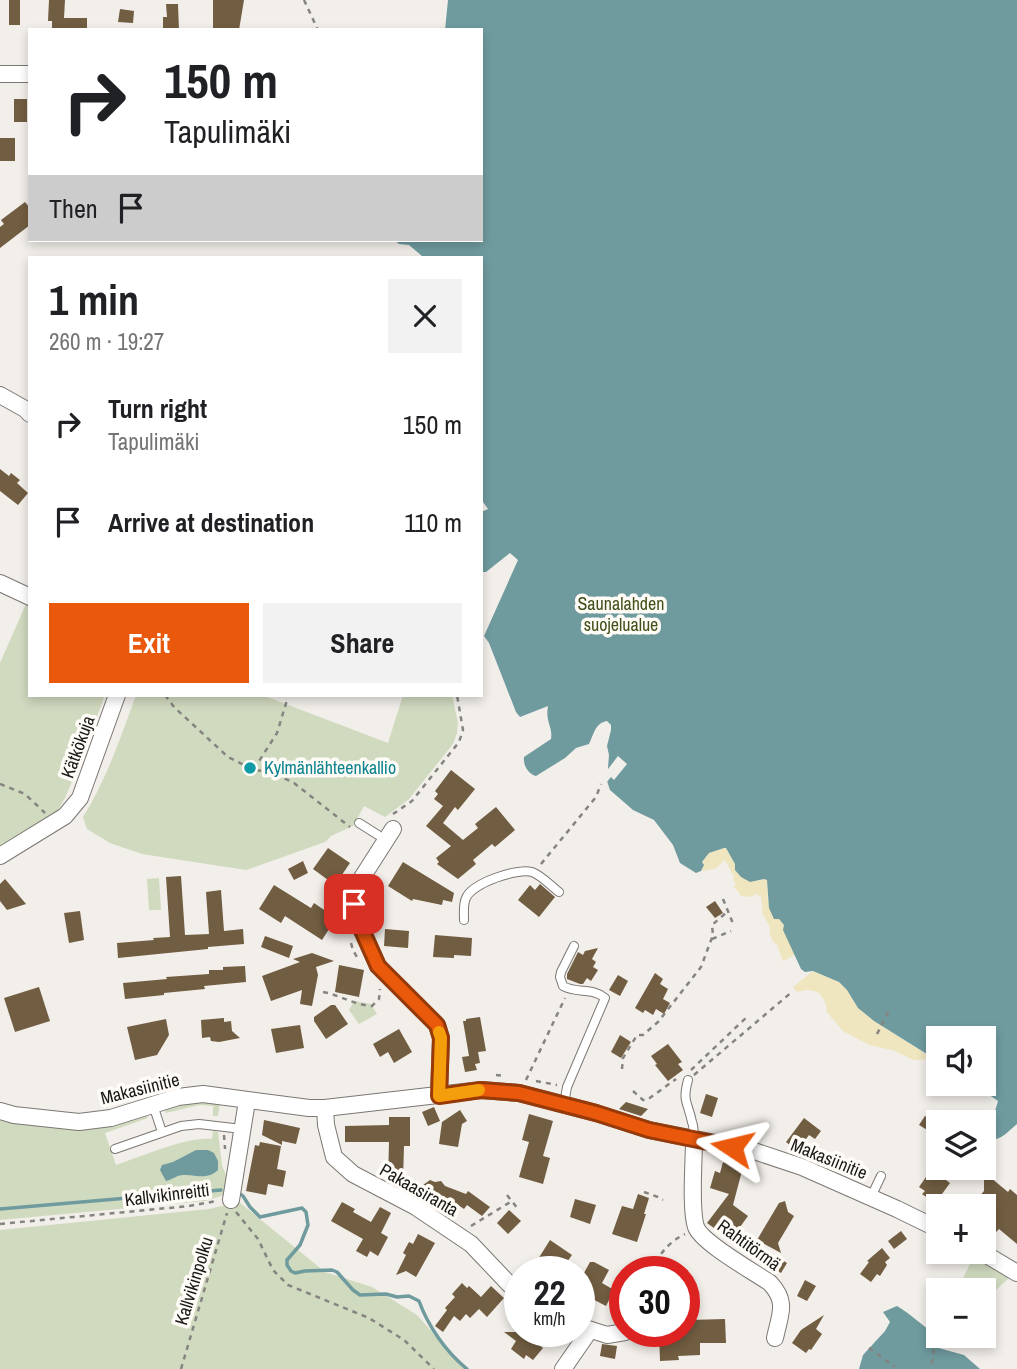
<!DOCTYPE html>
<html lang="en">
<head>
<meta charset="utf-8">
<style>
  :root { --surface:#fff; --page:#f2f2f2; --text:#202124; --muted:#757577; --accent:#ea580c }
  body { margin:0; font-family:"Archivo Narrow",sans-serif; background:var(--page); color:var(--text); height:100vh; display:flex; flex-direction:column; font-size:26px; white-space:nowrap }
  * { box-sizing:border-box; margin:0 }
  p { font-size:23px; color:var(--muted) }
  .icon { flex:none; width:38px; height:38px; fill:none; stroke:currentColor; stroke-width:2; stroke-linecap:round; stroke-linejoin:round }
  .map { position:relative; flex:1; overflow:hidden }
  .panel { position:absolute; left:28px; top:256px; width:455px; height:441px; display:flex; flex-direction:column; background:var(--surface); border-radius:0px; box-shadow:0 4px 10px #0003 }
  .panel>* { flex:none }
  .guide { position:absolute; left:28px; top:28px; width:455px; height:214px; border-radius:0px; box-shadow:0 4px 10px #0003; background:#fff; color:var(--text); overflow:hidden }
  .buttons { position:absolute; left:926px; top:1026px; display:grid; gap:14px }
  .buttons a { display:grid; place-items:center; width:70px; height:70px; border-radius:0px; background:var(--surface); box-shadow:0 4px 10px #0003; font-size:35px }
  .speed { position:absolute; left:504px; top:1256px; display:flex; gap:14px; font-size:35px; font-weight:700; text-align:center }
  .speed>* { display:grid; place-content:center; width:91px; height:91px; border-radius:50%; background:var(--surface); box-shadow:0 4px 10px #0003; line-height:1 }
  .speed small { font-size:18px; font-weight:400 }
  .speed .limit { border:10px solid #d22; background:#fff; color:#111 }
  .pin { position:absolute; display:grid; place-items:center; width:60px; height:60px; color:#fff; margin:-30px; border-radius:14px; box-shadow:0 4px 10px #0006 }
  .me { position:absolute; width:77px; margin:-38px; rotate:280deg; stroke-linejoin:round; filter:drop-shadow(0 0 5px #0008) }
  .turn { display:flex; align-items:center; gap:24px; height:147px; padding:0 21px; font-size:32px }
  .turn .icon { width:91px; height:91px; stroke-width:2.5 }
  .turn b { display:block; font-size:49px; line-height:60px }
  .then { display:flex; align-items:center; height:66px; padding:0 21px; background:#0003; gap:14px; font-size:26px }
  .round { display:grid; place-items:center; flex:none; width:74px; height:74px; border-radius:0px; background:var(--page) }
  .headline { display:flex; align-items:center; justify-content:space-between; height:119px; padding:0 21px }
  h1 { font-size:42px; font-weight:800; line-height:52px }
  .primary-button { display:flex; gap:14px; margin-top:auto; padding:14px 21px }
  .primary-button a { flex:1; height:80px; border-radius:0px; background:var(--accent); color:#fff; font-size:28px; font-weight:800; line-height:80px; text-align:center }
  .primary-button a+a { background:var(--page); color:var(--text) }
  ul { padding:0; list-style:none }
  li { display:flex; align-items:center; gap:21px; height:98px; padding:0 21px }
  li div { flex:1 }
  li b { display:block; font-size:26px }
  li em { font-style:normal }
  .map>svg:first-child { display:block }
  .green { fill:#d0dabf }
  .sand { fill:#efe6c0 }
  .water { fill:#6f9b9f }
  .pier { fill:#f2eee9 }
  .lines { fill:none; stroke-linecap:round; stroke-linejoin:round }
  .stream { stroke:#6f9b9f; stroke-width:3.5 }
  .building { fill:#715d41 }
  .service-casing { stroke:#7b7773; stroke-width:10 }
  .minor-casing { stroke:#7b7773; stroke-width:18 }
  .path { stroke:#868480; stroke-width:2.5; stroke-dasharray:5 5; stroke-linecap:butt }
  .service { stroke:#fff; stroke-width:8 }
  .minor { stroke:#fff; stroke-width:16 }
  .route-casing { stroke:#983908; stroke-width:18 }
  .route { stroke:#ea580c; stroke-width:12 }
  .slow { stroke:#f59e0b; stroke-width:12 }
  .culture-dot { fill:#0f9aa8; stroke:#fffcf7; stroke-width:2.5 }
  .labels { text-anchor:middle; stroke-width:7; stroke-linejoin:round; paint-order:stroke }
  .park-label { font-size:18px; fill:#42511c; stroke:#fffcf7 }
  .street-label { font-size:18px; fill:#1a1917; stroke:#fffcf7 }
  .culture-label { font-size:18px; fill:#0d838f; stroke:#fffcf7; text-anchor:start }
</style>
</head>
<body>
<div class="map">
<svg width="1017" height="1369" viewBox="0 0 1017 1369">
  <rect width="100%" height="100%" fill="#f2eee9"/>
  <!-- green -->
  <g class="green">
    <path d="M26 604 30 605V695H105L78 767 65 798 54 817 0 850V663Z"/>
    <path d="M136 695H262L388 743 403 695H452L458 723 457 733 453 744 409 799 385 817 364 806 353 826 331 836 325 842 246 870 142 854 110 843 87 829 83 817C107 779 121 736 136 695Z"/>
    <path d="M159 878 161 910H149L147 879Z"/>
    <path d="M354 1001 371 1004 377 1014 359 1024 349 1010Z"/>
    <path d="M197 1101 220 1103 218 1116H213V1106L199 1105 166 1113 164 1108Z"/>
    <path d="M145 1113 148 1118 105 1133 116 1165C140 1157 188 1136 212 1139L213 1131 218 1132 222 1165 228 1181 224 1195 205 1201 0 1220V1118Z"/>
    <path d="M239 1202 325 1272 372 1287 417 1315 465 1369H0V1230L209 1209Z"/>
    <path d="M974 1256 1009 1278 984 1301V1290H957Z"/>
  </g>
  <!-- sand -->
  <g class="sand">
    <path d="M724 848H726L735 864 757 881 764 879 767 880 768 900 779 919 784 925 785 933 795 955 783 961 777 945 772 940 770 934V927L763 915 761 897 755 894 752 897 741 896 734 886 736 884 733 880 734 877 725 860 715 869 701 871 703 868 702 863 709 853Z"/>
    <path d="M813 971 839 982 847 990 858 1008 874 1021 934 1059 914 1060 892 1050 869 1045 843 1031 826 1011 827 1008C822 990 813 988 797 992L793 987Z"/>
  </g>
  <!-- water -->
  <g class="water">
    <path d="M448 0H1017V1124C1008 1131 1002 1140 990 1140L984 1134 982 1122 985 1116 995 1111 998 1101 972 1083H984V1038H938V1061L874 1021 858 1008 847 990 839 982 813 971 805 972 801 969 783 930 784 925 779 919H774L769 908 767 880 764 879 750 882 741 877 735 870V864L726 848H724L709 853 702 862 704 865 701 871 696 873 680 863 673 845 654 820 633 810 610 790 607 781 609 755 607 746 611 730V725L607 721C595 723 594 734 589 744L576 748 565 758 536 776C528 774 523 765 524 757L551 739C553 727 545 722 548 706L520 717 516 712 489 643 484 636 518 560 510 553 486 572H481V512L488 509 481 499V257H422V256L409 245 399 244 394 240H481V30H445Z"/>
    <path d="M196 1150H208L214 1153 218 1161V1170C206 1181 196 1174 183 1175 177 1175 171 1180 166 1181L160 1170 162 1165 173 1162Z"/>
    <path d="M897 1306C911 1314 921 1325 934 1333L935 1347 964 1355 980 1369H859L863 1355 885 1331 890 1322 883 1312Z"/>
  </g>
  <!-- pier -->
  <path class="pier" d="M618 756 627 764 614 780 611 777 606 783 603 781 607 775 605 773Z"/>
  <g class="lines">
    <!-- stream -->
    <g class="stream">
      <path d="M238 1192 243 1196 250 1207 260 1217 302 1208 306 1212 308 1225 300 1245 287 1260V1265L291 1271 295 1273 305 1271 332 1270 337 1272 353 1290 360 1295 386 1294 397 1297 409 1296 419 1301C428 1326 446 1352 467 1369"/>
      <path d="M0 1209 221 1190"/>
    </g>
  </g>
  <!-- building -->
  <g class="building">
    <rect x="9" y="0" width="11" height="25"/>
    <path d="M49 0H65L64 18H87V30H52V21H48Z"/>
    <path d="M213 0H244L239 30H213Z"/>
    <path d="M166 4H178L179 30H163V17H167Z"/>
    <path d="M120 9 134 11 133 23 118 22Z"/>
    <rect x="14" y="99" width="13" height="23"/>
    <rect x="0" y="138" width="15" height="23"/>
    <path d="M25 202 30 208V225L0 248V227L4 224 1 220Z"/>
    <path d="M0 469 9 476 11 473 20 480 17 483 28 493 18 505 0 491Z"/>
    <path d="M451 770 475 789 458 810 455 807 443 823 463 840 478 828 475 824 496 807 515 830 495 847 492 844 473 860 476 864 458 879 437 864 439 862 436 858 451 846 426 826 443 806 434 799 438 794 435 791Z"/>
    <path d="M328 848 350 863 335 885 313 869Z"/>
    <path d="M303 861 308 873 294 880 288 869Z"/>
    <path d="M403 862 454 893 452 902 443 900 442 905 413 899 412 901 388 886Z"/>
    <path d="M181 876 185 935 209 934 206 892 221 890 224 931 243 929 244 944 208 947V949L118 958 117 943 154 940 153 938 170 937 166 877Z"/>
    <path d="M5 879 26 904 7 910 0 901V884Z"/>
    <path d="M540 884 555 897 539 917 518 900 530 885 535 890Z"/>
    <path d="M274 885 311 908 314 903 336 918 322 940 285 916 281 923 259 909Z"/>
    <path d="M715 901 723 913 715 918 706 907Z"/>
    <path d="M80 911 84 940 69 943 64 913Z"/>
    <path d="M385 929 409 931 408 948 384 946Z"/>
    <path d="M435 935 472 938 471 956 454 955V958L433 957Z"/>
    <path d="M265 936 293 946 289 958 261 947Z"/>
    <path d="M598 948 592 959 596 962 593 967 598 970 591 981 587 978 583 984H580L567 979V974L578 952 583 955 585 951Z"/>
    <path d="M312 953 334 961 316 967 318 975 312 1006 300 1004 302 990 271 1001 262 976 300 962 293 959Z"/>
    <path d="M339 965 364 970 359 997 335 992Z"/>
    <path d="M245 966 246 982 204 986 205 989 164 993V995L125 999 123 983 167 979 166 977 209 974V970H223V967Z"/>
    <path d="M655 973 663 979 660 984 668 989 663 999 670 1003 664 1014 656 1009 653 1015 645 1010 643 1013 635 1008Z"/>
    <path d="M618 975 628 981 620 996 609 990Z"/>
    <path d="M39 987 50 1021 15 1032 4 998Z"/>
    <path d="M331 1005H335L348 1024 326 1039 314 1021V1017Z"/>
    <path d="M480 1017 486 1051 478 1052 480 1063 475 1064 477 1070 465 1072 462 1057 469 1056 463 1021H466V1019Z"/>
    <path d="M224 1018V1022L231 1021 232 1031 240 1038 219 1042 211 1041 210 1037 202 1038 201 1020Z"/>
    <path d="M166 1019 169 1035 157 1055 135 1060 127 1027Z"/>
    <path d="M300 1025 304 1048 276 1053 271 1029Z"/>
    <path d="M399 1029 412 1052 394 1063 388 1052 380 1057 373 1044Z"/>
    <path d="M620 1035 631 1042 621 1058 611 1052Z"/>
    <path d="M668 1044 682 1062 678 1064 683 1070 668 1081 655 1065 657 1064 651 1056Z"/>
    <path d="M706 1094 718 1098 712 1117 700 1113Z"/>
    <path d="M626 1102 648 1109 641 1116 619 1109Z"/>
    <path d="M434 1107 440 1121 428 1126 422 1112Z"/>
    <path d="M460 1110 467 1121 462 1124 458 1147 439 1144 442 1122Z"/>
    <path d="M529 1114 553 1121 543 1156 550 1158 543 1184 519 1177 529 1142 522 1140Z"/>
    <path d="M925 1116 935 1122 929 1131 919 1125Z"/>
    <path d="M389 1117H410V1146H404L403 1180H388L389 1142H345V1126L389 1125Z"/>
    <path d="M804 1118 821 1131 815 1139 809 1135 797 1151 786 1142Z"/>
    <path d="M264 1120 300 1128 296 1144 282 1141V1145L262 1135Z"/>
    <path d="M260 1142 281 1146 277 1169 286 1171 283 1187 268 1184 266 1195 246 1191 255 1145 259 1146Z"/>
    <path d="M723 1162 743 1167 733 1205 748 1216 732 1238 726 1234 725 1236 707 1223 729 1194 710 1188 715 1171 720 1173Z"/>
    <path d="M933 1167H956L946 1180 950 1183 942 1194 957 1206H939L922 1194 925 1191 919 1187Z"/>
    <path d="M984 1172 1008 1192 1010 1189 1017 1195V1244L999 1229 996 1232 984 1222V1206H971L984 1191Z"/>
    <path d="M430 1180 435 1182 441 1181 445 1186 466 1194 468 1191 490 1207 482 1216 467 1205 464 1209 448 1198 446 1203 439 1200 433 1201 429 1196 425 1194 423 1185Z"/>
    <path d="M638 1194 649 1198 644 1214H646L637 1242 612 1234 622 1206 633 1209Z"/>
    <path d="M575 1199 596 1205 590 1224 570 1217Z"/>
    <path d="M785 1201 788 1212 794 1216 778 1243 781 1253 757 1240 779 1203Z"/>
    <path d="M342 1202 355 1209 353 1212 371 1222 380 1207 391 1213 381 1233 388 1237 378 1256 370 1251 367 1257 356 1251 363 1239 331 1221Z"/>
    <path d="M509 1210 521 1221 508 1234 497 1223Z"/>
    <path d="M901 1231 907 1239 894 1249 888 1241Z"/>
    <path d="M418 1234 435 1243 416 1277 406 1271 396 1275 406 1255 403 1253 409 1242 413 1244Z"/>
    <path d="M550 1240 572 1255 564 1266 555 1260 545 1271 535 1264Z"/>
    <path d="M882 1248 890 1258 885 1262 887 1265 880 1276 877 1274 871 1282 860 1274 869 1262 867 1261Z"/>
    <path d="M772 1254 787 1263 781 1273 766 1264Z"/>
    <path d="M590 1262H594L609 1270 602 1283 614 1290 606 1306 579 1292V1282Z"/>
    <path d="M805 1280 816 1286 807 1301 797 1296Z"/>
    <path d="M462 1283 467 1288 469 1286 481 1297 491 1286 504 1298 487 1317 479 1309 470 1318 466 1314 460 1321 454 1316 443 1332 435 1326 447 1310 445 1308 455 1297 452 1294Z"/>
    <path d="M824 1315 816 1329 822 1334 811 1350 809 1349 806 1353 792 1343 801 1330Z"/>
    <path d="M725 1319 726 1343H700V1355L678 1356 679 1360 660 1361 659 1332H684V1328H689V1320Z"/>
    <path d="M504 1332H530L527 1336 543 1348 533 1360 526 1355 524 1359 511 1349 516 1341Z"/>
    <path d="M602 1344 617 1346 615 1359 600 1356Z"/>
  </g>
  <g class="lines">
    <defs>
      <g id="service">
        <path d="M359 823 378 835"/>
        <path d="M464 920C464 913 463 904 466 898 472 883 517 868 532 872 541 875 551 886 559 892"/>
        <path d="M688 1080C682 1102 688 1102 692 1122 694 1127 694 1134 694 1140"/>
        <path d="M564 1104 567 1087 605 998C592 987 577 994 563 986L560 977 561 972 574 946"/>
        <path d="M153 1105 162 1132"/>
        <path d="M115 1149 181 1126 199 1124 242 1129"/>
        <path d="M871 1197 881 1176"/>
      </g>
      <g id="minor">
        <path d="M0 74H30"/>
        <path d="M0 395 25 409 30 414"/>
        <path d="M0 583 30 597"/>
        <path d="M393 829 363 876 354 893V904L357 919 378 966 437 1025 441 1038 439 1095"/>
        <path d="M0 856 65 816 80 798 117 695"/>
        <path d="M325 1108 326 1125 334 1157 353 1174 416 1207 471 1244 509 1284 520 1293"/>
        <path d="M0 1111 14 1115 79 1122 111 1118 178 1097 203 1094 309 1108H325L481 1090 519 1093 596 1113 649 1130 751 1150 802 1167 897 1209 938 1229"/>
        <path d="M694 1140C694 1161 690 1209 696 1227 702 1243 754 1272 770 1283 788 1302 780 1314 775 1338"/>
        <path d="M231 1200 247 1101"/>
        <path d="M980 1251 1017 1273"/>
        <path d="M579 1326 607 1335 625 1332"/>
        <path d="M563 1369 590 1330"/>
      </g>
    </defs>
    <!-- service casing -->
    <use href="#service" class="service-casing"/>
    <!-- minor casing -->
    <use href="#minor" class="minor-casing"/>
    <!-- path -->
    <g class="path">
      <path d="M304 0 318 30"/>
      <path d="M165 695 174 707 228 757 254 770 271 772 294 783 350 827"/>
      <path d="M254 769 277 733 287 700"/>
      <path d="M0 784 25 794 45 813"/>
      <path d="M393 814 412 801 459 742 463 730 457 695"/>
      <path d="M541 864 596 797 601 784"/>
      <path d="M723 899 734 926"/>
      <path d="M712 939 731 931"/>
      <path d="M351 943 353 950 358 959"/>
      <path d="M323 992C340 995 354 1005 372 1006L379 999 380 989"/>
      <path d="M877 1034 890 1009"/>
      <path d="M622 1069 623 1058 637 1035H643L658 1022 701 967 713 935 712 925 727 912"/>
      <path d="M691 1070 749 1015"/>
      <path d="M496 1075 505 1076"/>
      <path d="M694 1075 793 991"/>
      <path d="M526 1080 565 998"/>
      <path d="M536 1081 557 1085"/>
      <path d="M633 1091 643 1100H647L676 1079"/>
      <path d="M224 1135 225 1149"/>
      <path d="M644 1192 658 1197 663 1200"/>
      <path d="M507 1195 518 1209"/>
      <path d="M236 1212 258 1239 273 1270 288 1285 369 1318 404 1340 434 1369"/>
      <path d="M0 1224 189 1206 217 1201"/>
      <path d="M471 1226 512 1201"/>
      <path d="M653 1272C657 1255 669 1242 685 1234"/>
      <path d="M869 1348 895 1367"/>
      <path d="M932 1364 936 1333"/>
      <path d="M181 1369 227 1213"/>
    </g>
    <!-- service -->
    <use href="#service" class="service"/>
    <!-- minor -->
    <use href="#minor" class="minor"/>
  </g>
  <g class="lines">
    <defs>
      <path id="route" d="M354 904 357 919 378 966 437 1025 441 1038 439 1096 481 1090 519 1093 596 1113 649 1130 732 1147"/>
    </defs>
    <!-- route casing -->
    <use href="#route" class="route-casing"/>
    <!-- route -->
    <use href="#route" class="route"/>
    <!-- slow -->
    <path class="slow" d="M439 1032 441 1038 439 1096 479 1090"/>
  </g>
  <!-- markers -->
  <circle class="culture-dot" cx="250" cy="768" r="7"/>
  <g class="labels">
    <!-- park labels -->
    <g class="park-label">
      <text x="621" y="610">Saunalahden<tspan x="621" dy="21">suojelualue</tspan></text>
    </g>
    <!-- street labels -->
    <g class="street-label">
      <text transform="translate(78 747) rotate(-70)" y="6">Kätkökuja</text>
      <text transform="translate(140 1089) rotate(-14)" y="6">Makasiinitie</text>
      <text transform="translate(829 1159) rotate(22)" y="6">Makasiinitie</text>
      <text transform="translate(419 1190) rotate(30)" y="6">Pakaasiranta</text>
      <text transform="translate(167 1195) rotate(-7)" y="6">Kallvikinreitti</text>
      <text transform="translate(749 1245) rotate(36)" y="6">Rahtitörmä</text>
      <text transform="translate(194 1281) rotate(-73)" y="6">Kallvikinpolku</text>
    </g>
    <!-- culture labels -->
    <g class="culture-label">
      <text x="264" y="774">Kylmänlähteenkallio</text>
    </g>
  </g>
</svg>
<div class="buttons">
<a><svg class="icon" aria-label="sound" viewBox="0 0 24 24"><path d="M4 9h4l5-4v14l-5-4H4zM17 9q2 3 0 6"/></svg></a>
<a><svg class="icon" aria-label="layers" viewBox="0 0 24 24"><path d="M12 4l9 5-9 5-9-5zM3 14l9 5 9-5"/></svg></a>
<a>+</a>
<a>−</a>
</div>
<div class="speed"><div>22<small>km/h</small></div><div class="limit">30</div></div>
<div class="pin" style="left:354px;top:904px;background:#d93025"><svg class="icon" aria-label="arrive" viewBox="0 0 24 24"><path d="M6 21V4h12l-3 4 3 4H6"/></svg></div>
<svg class="me" style="left:732px;top:1147px" viewBox="-20 -20 40 40"><path d="M0-17L14 15 0 8-14 15z" fill="#ea580c" stroke="#fff" stroke-width="4"/></svg>
<div class="guide">
<div class="turn"><svg class="icon" aria-label="right" viewBox="0 0 24 24"><path d="M7 20v-9h11M14 6l5 5-5 5"/></svg><div><b>150 m</b>Tapulimäki</div></div>
<div class="then">Then<svg class="icon" aria-label="arrive" viewBox="0 0 24 24"><path d="M6 21V4h12l-3 4 3 4H6"/></svg></div>
</div>
<section class="panel">
<div class="headline"><div><h1>1 min</h1><p>260 m · 19:27</p></div><a class="round"><svg class="icon" aria-label="close" viewBox="0 0 24 24"><path d="M6 6l12 12M18 6L6 18"/></svg></a></div>
<ul>
<li><svg class="icon" aria-label="right" viewBox="0 0 24 24"><path d="M7 20v-9h11M14 6l5 5-5 5"/></svg><div><b>Turn right</b><p>Tapulimäki</p></div><em>150 m</em></li>
<li><svg class="icon" aria-label="arrive" viewBox="0 0 24 24"><path d="M6 21V4h12l-3 4 3 4H6"/></svg><div><b>Arrive at destination</b></div><em>110 m</em></li>
</ul>
<div class="primary-button"><a>Exit</a><a>Share</a></div>
</section>
</div>
</body>
</html>
